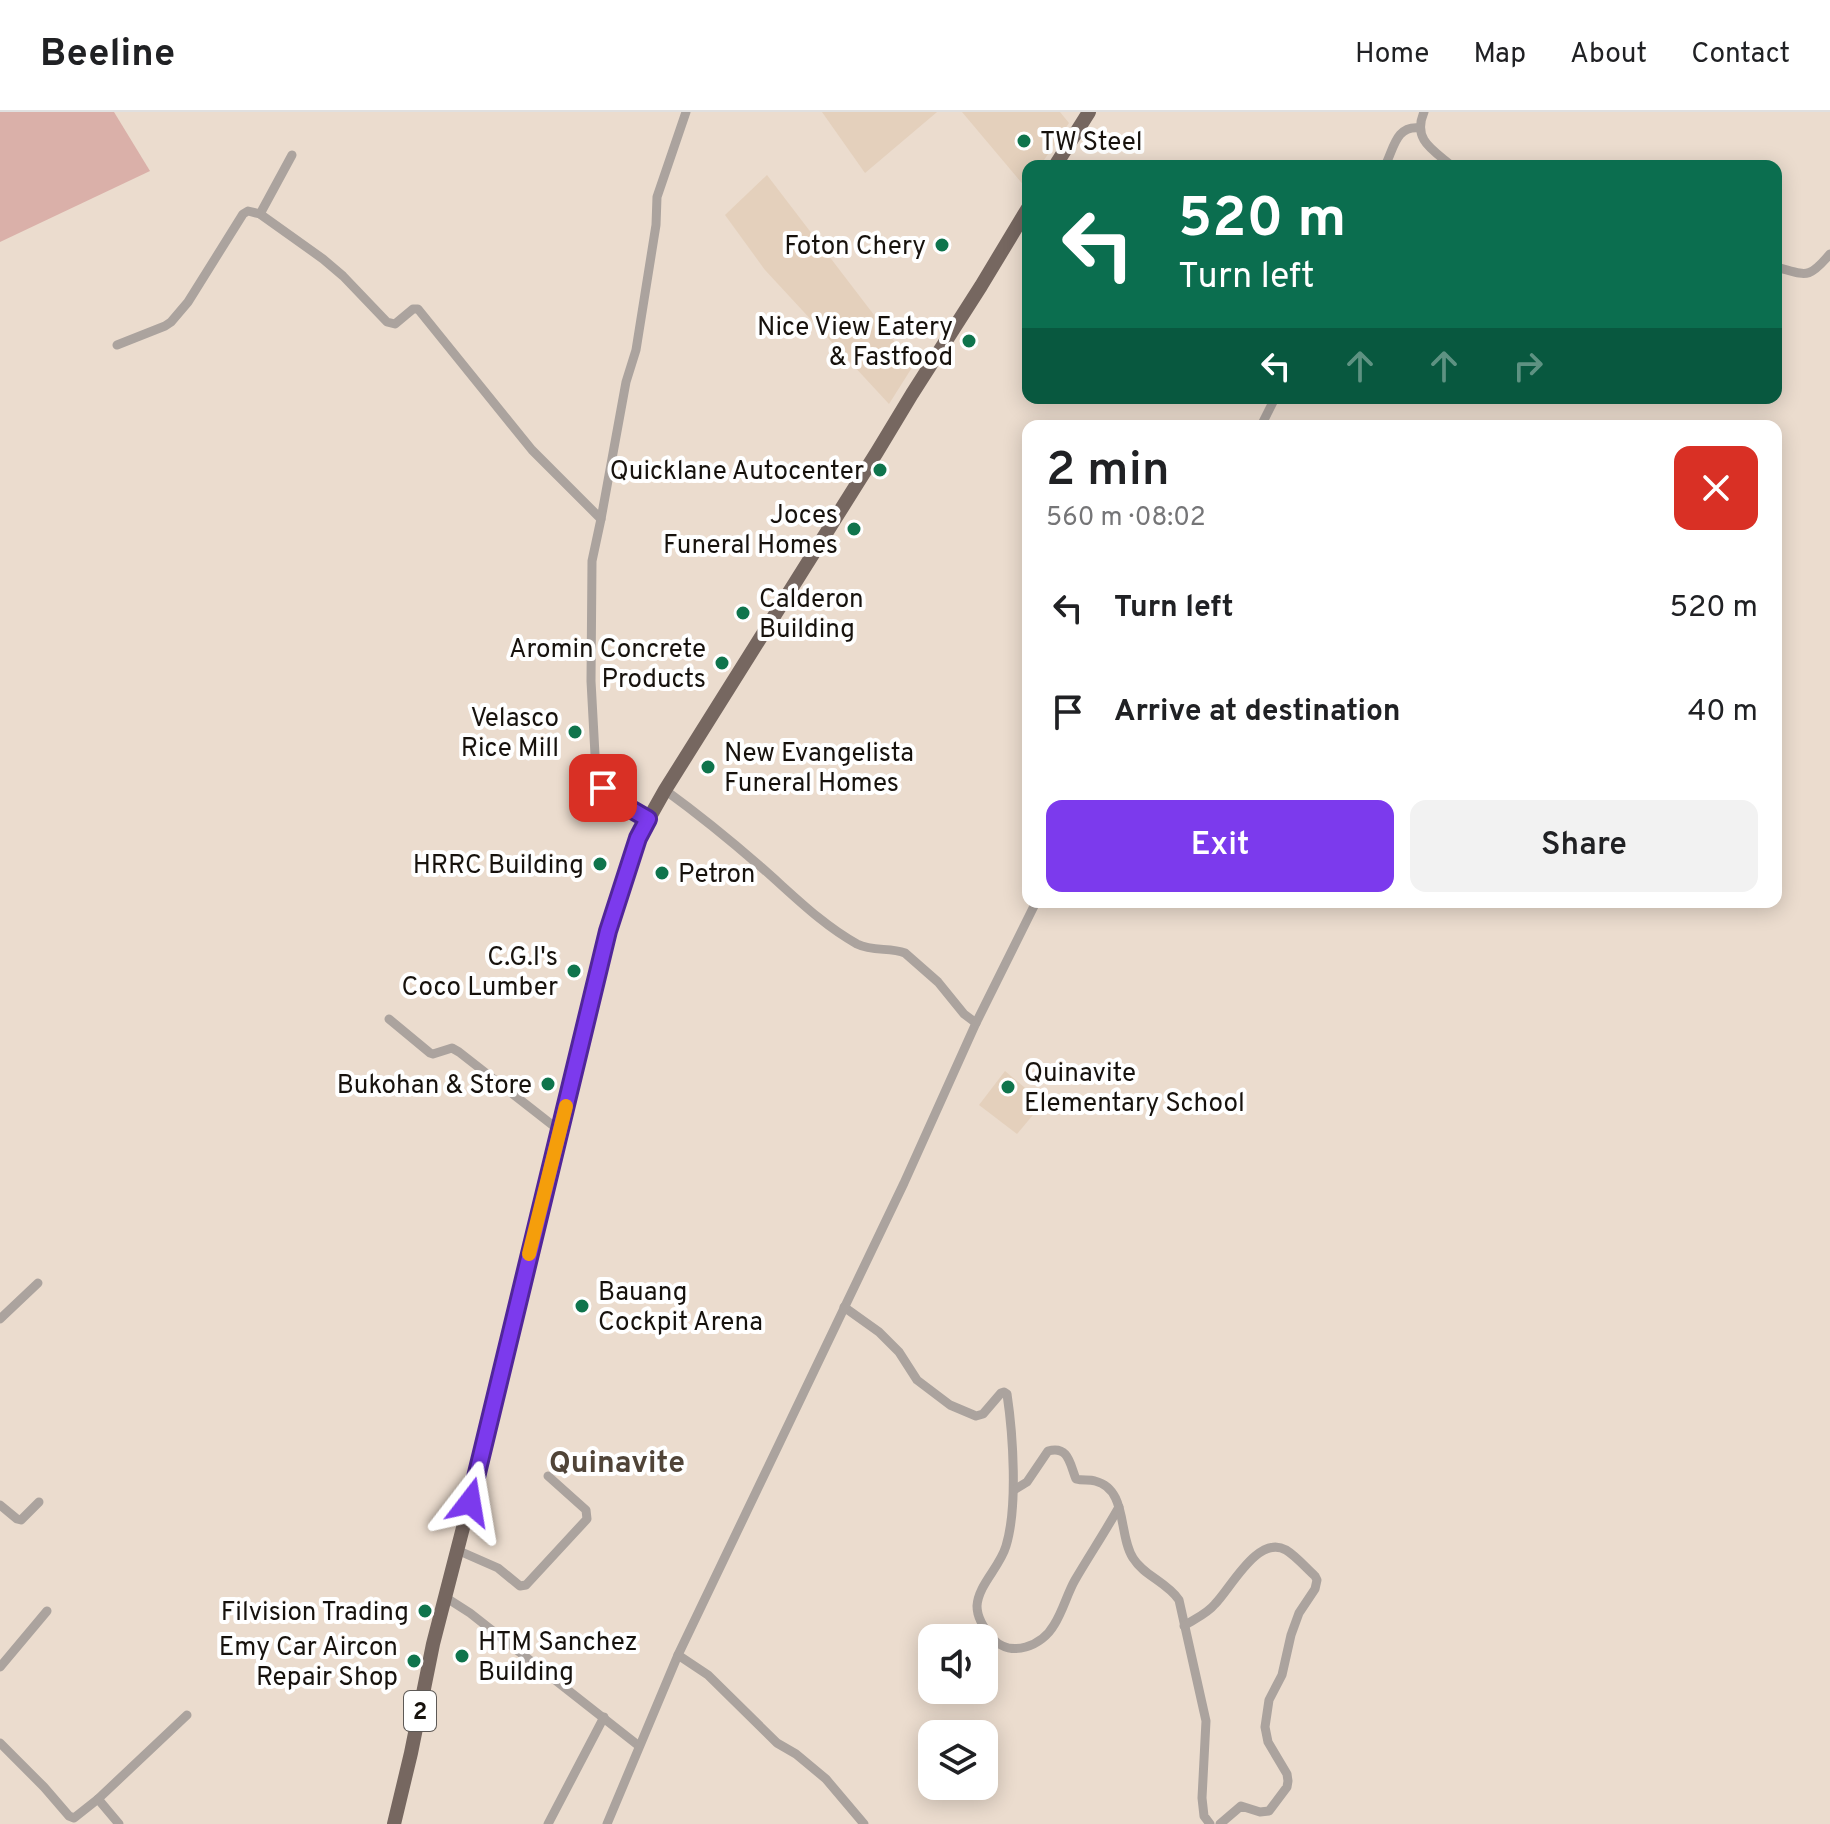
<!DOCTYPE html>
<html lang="en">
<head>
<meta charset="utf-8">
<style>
  :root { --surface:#fff; --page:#f2f2f2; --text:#202124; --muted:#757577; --line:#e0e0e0; --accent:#7c3aed }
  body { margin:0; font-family:Overpass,sans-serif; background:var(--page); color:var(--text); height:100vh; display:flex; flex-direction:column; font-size:30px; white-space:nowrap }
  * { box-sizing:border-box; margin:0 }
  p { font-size:26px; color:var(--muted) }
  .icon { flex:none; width:44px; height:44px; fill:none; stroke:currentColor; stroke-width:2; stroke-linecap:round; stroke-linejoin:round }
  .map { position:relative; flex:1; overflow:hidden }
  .side { position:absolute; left:1022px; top:308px; width:760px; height:488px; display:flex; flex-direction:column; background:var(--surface); border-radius:16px; box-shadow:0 4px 20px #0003 }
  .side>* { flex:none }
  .top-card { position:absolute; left:1022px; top:48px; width:760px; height:244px; border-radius:16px; box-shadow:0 4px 20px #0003; background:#0b6e4f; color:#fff; overflow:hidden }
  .buttons { position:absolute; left:918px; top:1512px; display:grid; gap:16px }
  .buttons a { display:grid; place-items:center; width:80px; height:80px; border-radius:16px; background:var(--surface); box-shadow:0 4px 20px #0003; font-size:40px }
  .pin { position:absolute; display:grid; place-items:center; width:68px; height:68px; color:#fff; margin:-34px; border-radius:16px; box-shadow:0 4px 12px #0006 }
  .me { position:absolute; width:88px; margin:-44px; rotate:14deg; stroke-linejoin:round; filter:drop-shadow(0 0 6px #0008) }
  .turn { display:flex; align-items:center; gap:28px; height:168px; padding:0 24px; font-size:36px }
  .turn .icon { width:104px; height:104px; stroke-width:2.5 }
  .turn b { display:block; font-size:56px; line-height:68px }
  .lanes { display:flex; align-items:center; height:76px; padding:0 24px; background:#0003; justify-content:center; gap:40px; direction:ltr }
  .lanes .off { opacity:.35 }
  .round { display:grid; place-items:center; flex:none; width:84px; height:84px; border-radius:16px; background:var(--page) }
  .summary { display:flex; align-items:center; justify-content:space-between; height:136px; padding:0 24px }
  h1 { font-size:48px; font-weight:600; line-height:60px }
  .button { display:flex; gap:16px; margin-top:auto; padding:16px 24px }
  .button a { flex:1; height:92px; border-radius:16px; background:var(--accent); color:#fff; font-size:32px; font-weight:600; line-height:92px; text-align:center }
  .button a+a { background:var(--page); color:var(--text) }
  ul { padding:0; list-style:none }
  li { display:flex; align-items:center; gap:24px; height:104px; padding:0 24px }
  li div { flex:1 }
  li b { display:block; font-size:30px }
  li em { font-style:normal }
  header { display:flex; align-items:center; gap:48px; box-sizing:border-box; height:112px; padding:0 40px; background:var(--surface); border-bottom:2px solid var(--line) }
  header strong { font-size:38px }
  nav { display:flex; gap:44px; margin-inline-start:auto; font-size:28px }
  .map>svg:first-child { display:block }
  .built { fill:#e4d0bc }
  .green { fill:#dab0a9 }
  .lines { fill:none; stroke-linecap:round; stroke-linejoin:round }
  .minor { stroke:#aba39e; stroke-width:9 }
  .trunk { stroke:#766760; stroke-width:14 }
  .route-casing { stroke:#51269a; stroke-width:20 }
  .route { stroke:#7c3aed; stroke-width:14 }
  .slow { stroke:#f59e0b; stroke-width:14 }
  .poi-dot { fill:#0f744c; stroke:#fff; stroke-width:3 }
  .labels { text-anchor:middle; stroke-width:8; stroke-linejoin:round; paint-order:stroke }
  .shield { fill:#fff; stroke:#5d5956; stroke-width:2 }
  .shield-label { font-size:24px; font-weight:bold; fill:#17120d }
  .poi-label { font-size:26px; fill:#17120d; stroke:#fff; text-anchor:end }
  .quarter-label { font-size:30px; font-weight:bold; fill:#504438; stroke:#fff }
</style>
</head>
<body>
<header>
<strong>Beeline</strong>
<nav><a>Home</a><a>Map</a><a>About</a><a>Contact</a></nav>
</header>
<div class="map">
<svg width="1830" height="1712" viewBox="0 0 1830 1712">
  <rect width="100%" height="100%" fill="#ebdcce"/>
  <!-- built -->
  <g class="built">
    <path d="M822 0H937L865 61Z"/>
    <path d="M962 0H1060L1069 11 1040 54H1028V72L1026 76Z"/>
    <path d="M767 63 913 254 889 292 765 158 725 103Z"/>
    <path d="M1005 959 1043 991 1017 1022 979 993Z"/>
  </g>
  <!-- green -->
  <path class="green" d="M0 0H114L150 59 0 130Z"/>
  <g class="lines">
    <!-- minor -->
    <g class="minor">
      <path d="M1424 0C1412 28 1433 38 1452 54"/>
      <path d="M1385 54C1394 36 1396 13 1420 16"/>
      <path d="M260 102 292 43"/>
      <path d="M1776 155C1807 163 1808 168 1830 142"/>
      <path d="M117 233 165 214 171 210 188 190 243 102 248 99 260 102 323 147 343 164 387 210 395 212 413 197H418L532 338 601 407"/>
      <path d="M1261 314 1275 286"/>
      <path d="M665 678C698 702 730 728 761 755 792 782 821 812 857 832 873 840 890 835 905 841L938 870 964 902 976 911"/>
      <path d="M648 707 615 688 603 676 596 661 591 569 592 449 601 407 626 270 636 238 656 113 657 85 686 0"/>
      <path d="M389 907 430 941 433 942 452 936 459 940 560 1019"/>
      <path d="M844 1195 879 1220 899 1240 917 1268 950 1293 976 1304 983 1302 1001 1281 1004 1280 1007 1282C1013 1322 1018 1395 1006 1434 1000 1455 978 1473 977 1494 977 1507 985 1518 993 1527 1011 1546 1042 1534 1054 1513 1063 1499 1067 1482 1075 1468 1089 1444 1105 1420 1119 1395"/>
      <path d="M0 1207 38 1171"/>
      <path d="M1014 1378 1027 1370 1048 1339C1069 1333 1070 1353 1076 1367 1083 1369 1089 1367 1095 1369 1128 1377 1118 1423 1133 1446 1144 1464 1167 1470 1179 1488L1206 1609 1202 1686 1204 1704 1210 1712"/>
      <path d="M0 1393 17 1407 21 1408 39 1390"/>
      <path d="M457 1438 498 1456 520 1474 526 1473 587 1407 586 1398 548 1364"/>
      <path d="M445 1485 470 1501 639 1634"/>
      <path d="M1184 1514C1194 1507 1207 1502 1215 1492 1231 1476 1258 1422 1286 1438 1296 1444 1306 1456 1315 1464L1317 1468 1315 1477 1299 1501 1291 1523 1282 1563 1269 1588 1265 1615 1268 1630 1287 1662 1288 1669 1287 1675 1269 1699 1260 1700 1241 1694 1220 1712"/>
      <path d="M678 1543 708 1563 777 1631 796 1642 826 1667 864 1712"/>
      <path d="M0 1555 47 1499"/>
      <path d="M0 1631 44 1675 69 1704 74 1706 98 1687 187 1603"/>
      <path d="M98 1687 119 1712"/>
      <path d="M548 1712 604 1605"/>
      <path d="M607 1712 678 1543 904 1071 976 911 1036 790"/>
    </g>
    <!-- trunk -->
    <g class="trunk">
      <path d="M1055 54 1089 0"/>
      <path d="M394 1712 411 1641 433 1532 482 1342 598 858 608 819 638 726 665 678 877 340 912 282 981 174 1028 96"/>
    </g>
  </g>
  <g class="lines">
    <defs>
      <path id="route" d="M470 1390 608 819 638 726 648 707 615 688 603 676"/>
    </defs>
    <!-- route casing -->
    <use href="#route" class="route-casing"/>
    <!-- route -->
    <use href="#route" class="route"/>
    <!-- slow -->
    <path class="slow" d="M529 1142 566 994"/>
  </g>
  <!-- markers -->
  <g class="poi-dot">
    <circle cx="1024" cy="29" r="8"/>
    <circle cx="942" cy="133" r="8"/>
    <circle cx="969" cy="229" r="8"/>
    <circle cx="880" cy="358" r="8"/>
    <circle cx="854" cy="417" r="8"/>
    <circle cx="743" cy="501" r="8"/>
    <circle cx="722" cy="551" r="8"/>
    <circle cx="575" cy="620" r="8"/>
    <circle cx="708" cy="655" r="8"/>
    <circle cx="600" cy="752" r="8"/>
    <circle cx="662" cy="761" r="8"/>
    <circle cx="574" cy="859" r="8"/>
    <circle cx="548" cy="972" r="8"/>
    <circle cx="1008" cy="975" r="8"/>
    <circle cx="582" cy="1194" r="8"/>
    <circle cx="425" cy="1499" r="8"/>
    <circle cx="462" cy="1544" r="8"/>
    <circle cx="414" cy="1549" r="8"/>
  </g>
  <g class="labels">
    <!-- shield labels -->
    <rect class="shield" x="404" y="1579" width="32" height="40" rx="6"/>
    <g class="shield-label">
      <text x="420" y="1607">2</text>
    </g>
    <!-- poi labels -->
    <g class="poi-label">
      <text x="1040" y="38" text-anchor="start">TW Steel</text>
      <text x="926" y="142">Foton Chery</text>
      <text x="953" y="223">Nice View Eatery<tspan x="953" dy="30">&amp; Fastfood</tspan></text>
      <text x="864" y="367">Quicklane Autocenter</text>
      <text x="838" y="411">Joces<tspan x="838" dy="30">Funeral Homes</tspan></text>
      <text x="759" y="495" text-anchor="start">Calderon<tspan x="759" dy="30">Building</tspan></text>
      <text x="706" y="545">Aromin Concrete<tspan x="706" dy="30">Products</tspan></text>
      <text x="559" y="614">Velasco<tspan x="559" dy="30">Rice Mill</tspan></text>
      <text x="724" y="649" text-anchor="start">New Evangelista<tspan x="724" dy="30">Funeral Homes</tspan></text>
      <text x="584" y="761">HRRC Building</text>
      <text x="678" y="770" text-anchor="start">Petron</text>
      <text x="558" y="853">C.G.I's<tspan x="558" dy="30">Coco Lumber</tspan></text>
      <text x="1024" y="969" text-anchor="start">Quinavite<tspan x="1024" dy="30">Elementary School</tspan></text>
      <text x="532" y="981">Bukohan &amp; Store</text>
      <text x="598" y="1188" text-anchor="start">Bauang<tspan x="598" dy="30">Cockpit Arena</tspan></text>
      <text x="409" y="1508">Filvision Trading</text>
      <text x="478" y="1538" text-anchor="start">HTM Sanchez<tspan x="478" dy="30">Building</tspan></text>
      <text x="398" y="1543">Emy Car Aircon<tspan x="398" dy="30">Repair Shop</tspan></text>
    </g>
    <!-- quarter labels -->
    <g class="quarter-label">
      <text x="617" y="1360">Quinavite</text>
    </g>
  </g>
</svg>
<div class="buttons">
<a><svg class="icon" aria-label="sound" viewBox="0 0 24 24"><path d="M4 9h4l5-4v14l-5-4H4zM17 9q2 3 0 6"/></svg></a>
<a><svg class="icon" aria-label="layers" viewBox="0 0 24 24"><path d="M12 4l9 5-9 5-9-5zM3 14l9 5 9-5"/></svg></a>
</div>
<div class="pin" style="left:603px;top:676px;background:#d93025"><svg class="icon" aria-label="arrive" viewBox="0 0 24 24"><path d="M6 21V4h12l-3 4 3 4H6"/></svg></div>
<svg class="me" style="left:470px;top:1390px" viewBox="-20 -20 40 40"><path d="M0-17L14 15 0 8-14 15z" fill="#7c3aed" stroke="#fff" stroke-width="4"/></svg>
<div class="top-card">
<div class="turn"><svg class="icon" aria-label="left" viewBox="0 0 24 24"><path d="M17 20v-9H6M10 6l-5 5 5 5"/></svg><div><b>520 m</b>Turn left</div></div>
<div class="lanes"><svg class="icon" aria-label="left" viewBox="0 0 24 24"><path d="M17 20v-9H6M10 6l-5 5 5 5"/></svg><svg class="icon off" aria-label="ahead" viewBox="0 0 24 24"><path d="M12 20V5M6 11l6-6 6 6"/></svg><svg class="icon off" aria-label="ahead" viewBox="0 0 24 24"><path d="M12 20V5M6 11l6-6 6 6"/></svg><svg class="icon off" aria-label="right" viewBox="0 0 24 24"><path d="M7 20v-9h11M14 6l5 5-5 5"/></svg></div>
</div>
<section class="side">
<div class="summary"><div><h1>2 min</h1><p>560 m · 08:02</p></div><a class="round" style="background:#d93025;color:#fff"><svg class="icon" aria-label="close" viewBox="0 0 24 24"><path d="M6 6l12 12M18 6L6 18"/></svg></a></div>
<ul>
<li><svg class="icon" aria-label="left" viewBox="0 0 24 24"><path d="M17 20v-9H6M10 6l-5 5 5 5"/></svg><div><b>Turn left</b></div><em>520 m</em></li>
<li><svg class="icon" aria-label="arrive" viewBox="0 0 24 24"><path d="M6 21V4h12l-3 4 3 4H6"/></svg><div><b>Arrive at destination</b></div><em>40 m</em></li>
</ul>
<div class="button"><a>Exit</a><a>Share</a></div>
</section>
</div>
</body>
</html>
